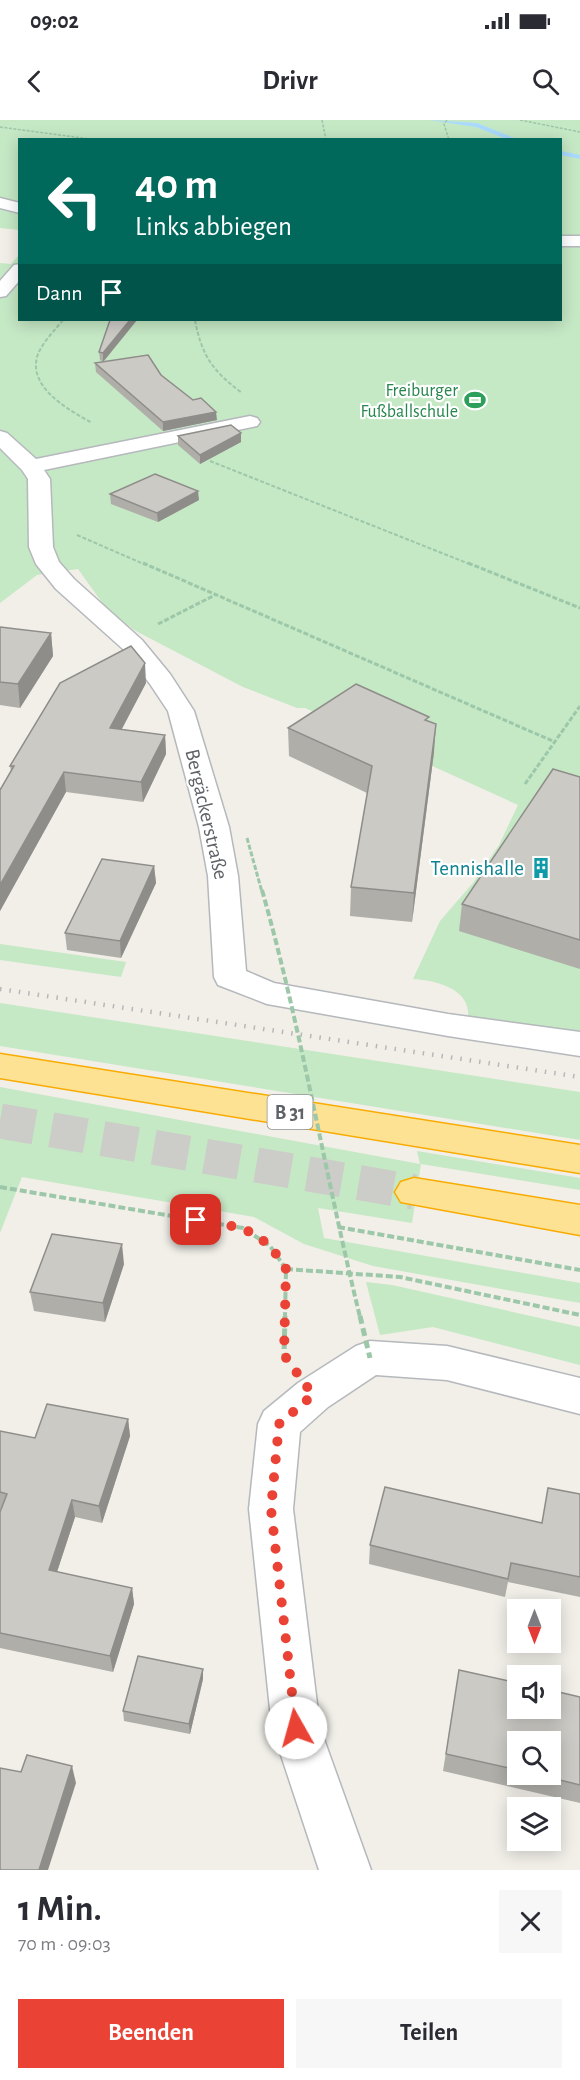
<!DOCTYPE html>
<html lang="de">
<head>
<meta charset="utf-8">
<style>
  :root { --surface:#fff; --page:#f7f7f7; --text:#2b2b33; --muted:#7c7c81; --accent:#ea4335 }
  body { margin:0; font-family:"Alegreya Sans",sans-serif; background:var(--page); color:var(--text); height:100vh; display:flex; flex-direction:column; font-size:22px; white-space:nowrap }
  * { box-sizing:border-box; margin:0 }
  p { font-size:20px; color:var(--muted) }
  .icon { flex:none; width:33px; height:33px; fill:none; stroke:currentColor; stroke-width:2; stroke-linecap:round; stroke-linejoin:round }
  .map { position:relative; height:1750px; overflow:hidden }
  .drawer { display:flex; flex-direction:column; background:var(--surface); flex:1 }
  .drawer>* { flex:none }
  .top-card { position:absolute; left:18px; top:18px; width:544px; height:183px; border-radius:0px; box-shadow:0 3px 15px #0003; background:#00695c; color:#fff; overflow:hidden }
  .needle { width:39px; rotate:180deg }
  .controls { position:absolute; left:507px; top:1479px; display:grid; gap:12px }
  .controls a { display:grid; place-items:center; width:54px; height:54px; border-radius:0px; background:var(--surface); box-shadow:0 3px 15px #0003; font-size:30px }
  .pin { position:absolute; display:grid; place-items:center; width:51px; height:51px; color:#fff; margin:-26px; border-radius:12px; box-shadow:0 3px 9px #0006 }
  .me { position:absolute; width:66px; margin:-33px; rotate:353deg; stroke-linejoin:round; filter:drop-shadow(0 0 4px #0008) }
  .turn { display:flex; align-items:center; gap:21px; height:126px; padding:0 18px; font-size:27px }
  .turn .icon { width:78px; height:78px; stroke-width:2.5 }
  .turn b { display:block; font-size:42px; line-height:51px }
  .then { display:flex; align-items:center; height:57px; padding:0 18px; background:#0003; gap:12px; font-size:22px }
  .round { display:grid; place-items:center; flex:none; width:63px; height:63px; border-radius:0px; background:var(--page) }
  .headline { display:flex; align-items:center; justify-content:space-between; height:102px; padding:0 18px }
  h1 { font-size:36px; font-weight:600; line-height:45px }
  .cta { display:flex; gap:12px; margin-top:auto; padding:12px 18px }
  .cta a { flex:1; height:69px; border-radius:0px; background:var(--accent); color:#fff; font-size:24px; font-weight:600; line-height:69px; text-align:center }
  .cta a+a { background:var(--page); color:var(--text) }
  .status { display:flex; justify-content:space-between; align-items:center; height:42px; padding:0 30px; background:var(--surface); direction:ltr }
  .status svg { height:16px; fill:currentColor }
  header { display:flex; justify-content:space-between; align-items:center; height:78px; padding:0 18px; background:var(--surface); font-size:27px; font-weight:600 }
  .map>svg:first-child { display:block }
  .green { fill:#c5e8c5 }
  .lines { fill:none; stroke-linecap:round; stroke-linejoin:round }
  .stream { fill:#aadaff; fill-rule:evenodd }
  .highway-tunnel { stroke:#ccccc8; stroke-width:35; stroke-dasharray:35 17; stroke-linecap:butt }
  .minor-casing { stroke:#b5b8bc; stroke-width:3 }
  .highway-casing { stroke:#f9ab00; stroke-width:3 }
  .path-far4 { stroke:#9cc7a9; stroke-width:1.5; stroke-dasharray:3 1.5; stroke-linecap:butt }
  .path-far3 { stroke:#9cc7a9; stroke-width:2; stroke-dasharray:4 2; stroke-linecap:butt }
  .path-far2 { stroke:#9cc7a9; stroke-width:3; stroke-dasharray:5 2; stroke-linecap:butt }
  .path-far1 { stroke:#9cc7a9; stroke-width:4; stroke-dasharray:7 3; stroke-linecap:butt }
  .path { stroke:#9cc7a9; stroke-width:5; stroke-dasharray:8 4.5; stroke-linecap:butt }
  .minor { fill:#fff; fill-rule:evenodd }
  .highway { fill:#fde293; fill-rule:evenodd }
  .rail { stroke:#b6b7b8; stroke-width:4.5; stroke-dasharray:1.5 8; stroke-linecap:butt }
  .path-bridge-far2 { stroke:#9cc7a9; stroke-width:3; stroke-dasharray:5 2; stroke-linecap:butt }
  .path-bridge-far1 { stroke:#9cc7a9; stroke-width:4; stroke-dasharray:7 3; stroke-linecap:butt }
  .path-bridge { stroke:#9cc7a9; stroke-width:5; stroke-dasharray:8 4.5; stroke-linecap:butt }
  .wall { fill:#afaea9; fill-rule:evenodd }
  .shaded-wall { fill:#8f8d8a }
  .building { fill:#cccac5; stroke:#8f8d8a; stroke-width:1.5 }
  .route { stroke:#ea4335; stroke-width:10; stroke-dasharray:0 18 }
  .labels { text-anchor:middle; stroke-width:4.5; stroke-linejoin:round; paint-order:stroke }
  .far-leisure-label { font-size:18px; fill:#27864d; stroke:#fff; text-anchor:end }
  .shield { fill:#fff; stroke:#8f9295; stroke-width:1.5 }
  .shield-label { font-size:20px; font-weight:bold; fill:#5f6368 }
  .street-label { font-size:21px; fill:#5f6368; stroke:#fff }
  .culture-label { font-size:21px; fill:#0d838f; stroke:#fff; text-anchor:end }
</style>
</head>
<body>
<div class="status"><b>09:02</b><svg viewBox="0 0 49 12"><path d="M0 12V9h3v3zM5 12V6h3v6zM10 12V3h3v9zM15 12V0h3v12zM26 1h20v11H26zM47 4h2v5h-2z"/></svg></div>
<header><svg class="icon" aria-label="back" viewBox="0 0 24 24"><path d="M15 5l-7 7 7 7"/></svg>Drivr<svg class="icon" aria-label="search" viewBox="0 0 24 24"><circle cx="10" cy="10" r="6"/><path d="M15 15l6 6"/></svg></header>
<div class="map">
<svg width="580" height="1750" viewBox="0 0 580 1750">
  <rect width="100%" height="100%" fill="#f1efe8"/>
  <!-- green -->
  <g class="green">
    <path d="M0 0H580V934L464 914C465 907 469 898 468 891 466 867 432 860 413 859L440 801 473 763 499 725 518 685 305 588H297L243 567 134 510 106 488 78 449 37 455 0 483V143L11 144 19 135 20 200H561V20H20L19 110 0 108Z"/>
    <path d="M0 824 126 842 121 857 0 840Z"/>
    <path d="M0 883 580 972V1020L0 926Z"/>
    <path d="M0 967 420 1044 417 1031 580 1058V1070L421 1044 412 1103 318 1088 324 1118 580 1163V1183L373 1146 304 1124 254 1097 22 1057 0 1113Z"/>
    <path d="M366 1162 392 1165 580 1207V1245L433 1207 380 1215Z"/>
  </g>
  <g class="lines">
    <!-- stream -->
    <g class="stream">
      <path d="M429 0 477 3 519 20H509L476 7Z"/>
      <path d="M561 31 580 35V39L561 35Z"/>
    </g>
    <!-- highway-tunnel -->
    <path class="highway-tunnel" d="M0 1001 414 1072"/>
    <defs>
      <g id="minor">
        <path d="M0 78 20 83V93L0 88Z"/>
        <rect x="561" y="116" width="19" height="10"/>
        <path d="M20 144V160L6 176 0 177V161L14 145Z"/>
        <path d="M250 296 257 298 260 302 257 306 44 350 50 359 53 427 59 442 74 459 142 520 170 554 194 591 229 707 238 756 246 851 274 863 448 894 580 912V936L448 916 267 884 218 865 214 857 208 756 199 707 168 591 150 564 124 530 56 469 36 444 29 427 28 359 22 350 0 328V311L7 313 36 339Z"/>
        <path d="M370 1221 447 1226 580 1258V1294L447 1260 376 1255 328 1287 300 1312 293 1389 320 1608 371 1750H319L272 1608 249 1389 258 1304 264 1291 298 1263 356 1226Z"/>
      </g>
      <g id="highway">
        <path d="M0 934 580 1025V1053L0 958Z"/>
        <path d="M414 1058 580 1085V1115L401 1082 395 1072 401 1062Z"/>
      </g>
    </defs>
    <!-- minor casing -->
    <use href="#minor" class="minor-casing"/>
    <!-- highway casing -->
    <use href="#highway" class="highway-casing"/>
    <!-- path-far4 -->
    <g class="path-far4">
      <path d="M322 0 326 20"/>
      <path d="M447 0 444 4 449 20"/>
      <path d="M520 0 580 12"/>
      <path d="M0 7 97 20"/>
    </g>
    <!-- path-far3 -->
    <g class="path-far3">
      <path d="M63 200C55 210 43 222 38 234 26 267 69 290 92 303"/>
      <path d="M182 200H195"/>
      <path d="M195 200C202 237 213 251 242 273"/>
      <path d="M210 341 472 445"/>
      <path d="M77 415 146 445"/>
    </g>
    <!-- path-far2 -->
    <g class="path-far2">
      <path d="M143 443 555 622"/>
      <path d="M468 443 580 488"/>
      <path d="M158 504 215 475"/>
      <path d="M525 664 580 586"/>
    </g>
    <!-- path-far1 -->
    <g class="path-far1">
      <path d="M0 1067 243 1108 270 1126 286 1149 285 1197"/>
      <path d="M338 1107 580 1150"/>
      <path d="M286 1149 400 1157 580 1195"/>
    </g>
    <!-- path -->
    <path class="path" d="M285 1196 284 1235 288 1240"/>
    <!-- minor -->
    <use href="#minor" class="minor"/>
    <!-- highway -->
    <use href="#highway" class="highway"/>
    <!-- rail -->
    <path class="rail" d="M0 869 580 957"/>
    <!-- path-bridge-far2 -->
    <path class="path-bridge-far2" d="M247 718 262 772"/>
    <!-- path-bridge-far1 -->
    <path class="path-bridge-far1" d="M262 770C302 911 325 1055 360 1197"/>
    <!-- path-bridge -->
    <path class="path-bridge" d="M360 1196 370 1238"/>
  </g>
  <!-- wall -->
  <g class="wall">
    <path d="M110 200H137L103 242 100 240 99 232Z"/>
    <path d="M95 243 161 255 217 300 163 311 96 252Z"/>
    <path d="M178 316 241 322 200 344 178 325Z"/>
    <path d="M110 374 199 380 158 402 111 384Z"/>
    <path d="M0 507 51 513 53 536 20 588 0 585Z"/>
    <path d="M146 563 121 609 165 615 166 634 143 682 66 672 0 791V670L11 651 10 646Z"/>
    <path d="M428 601 434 632 412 802 350 796 351 767 367 673 289 636 288 608Z"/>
    <path d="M580 657V849L459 811 462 784Z"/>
    <path d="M154 746 156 763 121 838 67 830 65 813Z"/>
    <path d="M124 1144 105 1202 34 1191 30 1172Z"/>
    <path d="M128 1299 130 1316 102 1403 75 1397 57 1452 132 1468 134 1484 113 1552 0 1528V1392L1 1389H0V1311L35 1318Z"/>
    <path d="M548 1368 580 1374V1477L508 1462 505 1477 369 1444 370 1425 542 1403Z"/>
    <path d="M459 1550 580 1577V1683L443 1651ZM518 1622 550 1654H518Z"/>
    <path d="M203 1559 190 1614 124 1601 123 1591Z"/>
  </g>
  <!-- shaded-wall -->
  <g class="shaded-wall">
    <path d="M130 200H137L103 242V233Z"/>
    <path d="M216 292 217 300 163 311V302Z"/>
    <path d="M241 313V322L200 344V335Z"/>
    <path d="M198 371 199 380 158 402 157 393Z"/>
    <path d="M51 513 53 536 20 588 18 564Z"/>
    <path d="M145 543 146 563 112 628 110 608Z"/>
    <path d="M436 604 434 632 412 802 414 773Z"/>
    <path d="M165 615 166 634 143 682 141 662Z"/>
    <path d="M64 652 66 672 0 791V765Z"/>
    <path d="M154 746 156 763 121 838 120 821Z"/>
    <path d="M122 1124 124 1144 105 1202 103 1183Z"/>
    <path d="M128 1299 130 1316 102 1403 99 1386Z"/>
    <path d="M72 1380 75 1397 52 1467 49 1450Z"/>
    <path d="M132 1468 134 1484 113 1552 110 1536Z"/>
    <path d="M203 1549V1559L190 1614 189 1604Z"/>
    <path d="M72 1646 76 1663 48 1750H39Z"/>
  </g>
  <!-- building -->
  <g class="building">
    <path d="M110 200H130L103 233 99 232Z"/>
    <path d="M148 235 161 255 193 280 201 278 216 292 163 302 95 243Z"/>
    <path d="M231 305 241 313 200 335 178 316Z"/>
    <path d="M155 354 198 371 157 393 110 374Z"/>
    <path d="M0 507 51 513 18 564 0 562Z"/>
    <path d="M131 526 145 543 110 608 165 615 141 662 64 652 0 765V670L14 646H10L60 563Z"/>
    <path d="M356 564 429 597 425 600 436 604 414 773 351 767 372 646 288 608Z"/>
    <path d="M553 649 580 657V820L462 784Z"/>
    <path d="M102 739 154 746 120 821 65 813Z"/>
    <path d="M52 1114 122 1124 103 1183 30 1172Z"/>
    <path d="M47 1284 128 1299 99 1386 72 1380 49 1450 132 1468 110 1536 0 1513V1392L7 1374 0 1372V1311L35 1318Z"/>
    <path d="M385 1367 542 1403 548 1368 580 1374V1457L511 1443 508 1459 370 1425Z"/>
    <path d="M138 1536 203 1549 189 1604 123 1591Z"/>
    <path d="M459 1550 518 1563V1588H550V1570L580 1577V1665L536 1654H550V1622H518V1650L446 1634Z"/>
    <path d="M27 1635 72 1646 39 1750H0V1648L21 1652Z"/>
  </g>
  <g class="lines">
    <!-- route -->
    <path class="route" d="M196 1100 243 1108 270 1125 286 1149 284 1235 313 1275 279 1304 271 1389 296 1608"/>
  </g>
  <!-- icons -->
  <defs>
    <symbol id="stadium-bare" viewBox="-9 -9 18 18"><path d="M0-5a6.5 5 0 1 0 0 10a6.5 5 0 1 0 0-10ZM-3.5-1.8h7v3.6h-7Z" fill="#2e9e5b" stroke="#fff" stroke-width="2.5" paint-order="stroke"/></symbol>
    <symbol id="building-bare" viewBox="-9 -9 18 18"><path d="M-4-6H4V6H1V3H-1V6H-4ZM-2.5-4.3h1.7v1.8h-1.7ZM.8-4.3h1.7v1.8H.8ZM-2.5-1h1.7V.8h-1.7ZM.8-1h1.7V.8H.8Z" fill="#0f9aa8" stroke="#fff" stroke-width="2.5" paint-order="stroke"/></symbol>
  </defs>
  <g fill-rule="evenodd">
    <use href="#stadium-bare" x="460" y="265" width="30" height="30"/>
    <use href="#building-bare" x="526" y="733" width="30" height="30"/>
  </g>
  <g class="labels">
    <!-- far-leisure labels -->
    <g class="far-leisure-label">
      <text x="458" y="276">Freiburger<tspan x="458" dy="21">Fußballschule</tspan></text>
    </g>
    <!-- shield labels -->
    <rect class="shield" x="267.5" y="975" width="45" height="34" rx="4.5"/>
    <g class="shield-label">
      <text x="290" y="999">B 31</text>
    </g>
    <!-- street labels -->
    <g class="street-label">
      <text transform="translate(207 694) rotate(77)" y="7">Bergäckerstraße</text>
    </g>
    <!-- culture labels -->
    <g class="culture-label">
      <text x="524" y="755">Tennishalle</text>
    </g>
  </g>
</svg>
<div class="controls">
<a><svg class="needle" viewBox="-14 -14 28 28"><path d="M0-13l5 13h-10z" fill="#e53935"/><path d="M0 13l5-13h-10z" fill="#7c7c81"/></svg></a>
<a><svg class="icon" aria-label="sound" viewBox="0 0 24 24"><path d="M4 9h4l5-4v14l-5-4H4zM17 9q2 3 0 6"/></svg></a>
<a><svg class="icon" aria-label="search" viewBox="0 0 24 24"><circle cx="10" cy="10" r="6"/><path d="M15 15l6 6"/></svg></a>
<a><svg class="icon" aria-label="layers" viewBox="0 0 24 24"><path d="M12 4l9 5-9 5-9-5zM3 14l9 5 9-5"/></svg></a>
</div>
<div class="pin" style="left:196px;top:1100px;background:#d93025"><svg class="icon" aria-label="arrive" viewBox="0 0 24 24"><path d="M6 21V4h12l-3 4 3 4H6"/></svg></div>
<svg class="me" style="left:296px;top:1608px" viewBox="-20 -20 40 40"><circle r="19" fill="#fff"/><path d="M0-13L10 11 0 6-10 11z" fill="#ea4335"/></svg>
<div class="top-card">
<div class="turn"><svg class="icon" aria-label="left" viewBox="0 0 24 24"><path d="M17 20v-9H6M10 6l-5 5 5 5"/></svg><div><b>40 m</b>Links abbiegen</div></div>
<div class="then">Dann<svg class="icon" aria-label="arrive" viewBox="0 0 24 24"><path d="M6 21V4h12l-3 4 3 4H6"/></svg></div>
</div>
</div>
<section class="drawer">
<div class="headline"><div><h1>1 Min.</h1><p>70 m · 09:03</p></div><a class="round"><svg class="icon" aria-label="close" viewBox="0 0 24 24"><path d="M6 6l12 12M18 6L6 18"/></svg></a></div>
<div class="cta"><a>Beenden</a><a>Teilen</a></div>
</section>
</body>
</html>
